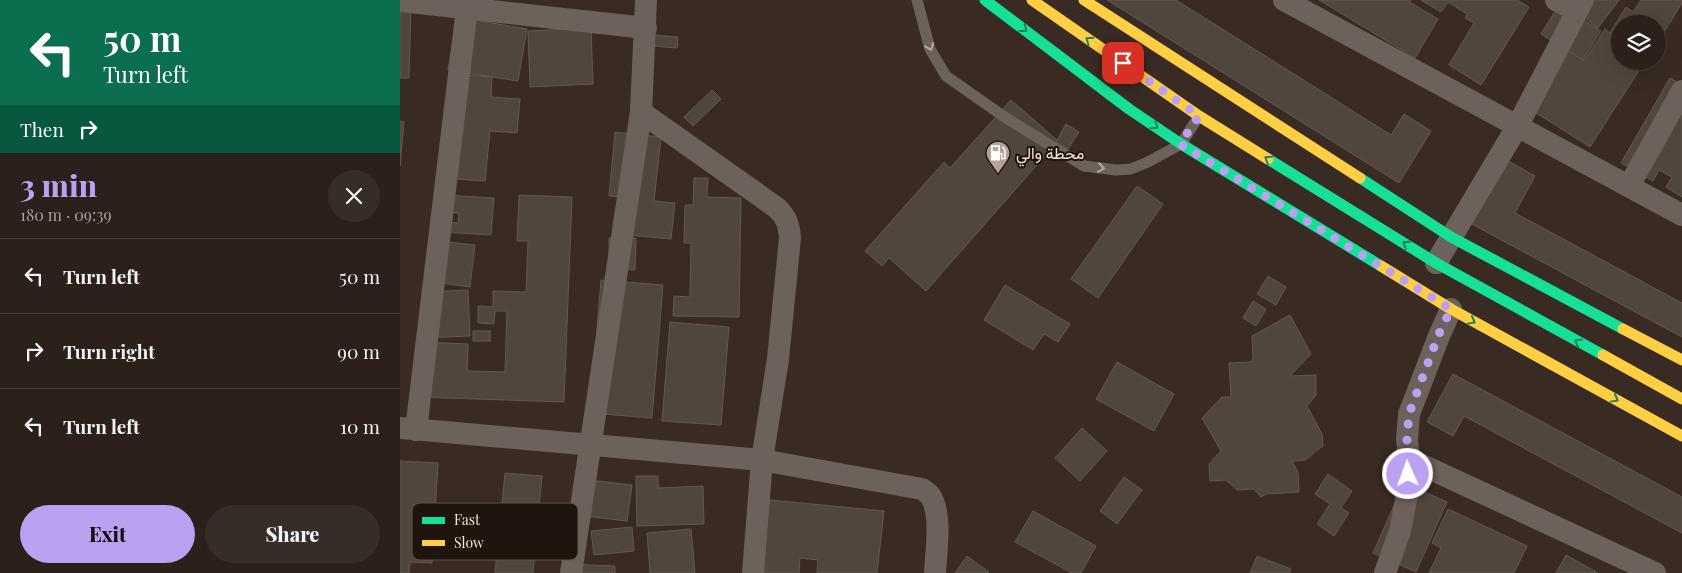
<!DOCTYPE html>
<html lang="en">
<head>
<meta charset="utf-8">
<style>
  :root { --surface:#2b201a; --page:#372d27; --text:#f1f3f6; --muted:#a6a3a2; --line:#473e39; --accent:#bca0f2 }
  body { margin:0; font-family:"Playfair Display",Vazirmatn,serif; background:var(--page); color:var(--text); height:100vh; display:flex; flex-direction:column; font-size:19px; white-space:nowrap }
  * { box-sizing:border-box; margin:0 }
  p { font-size:16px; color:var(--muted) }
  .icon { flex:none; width:28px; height:28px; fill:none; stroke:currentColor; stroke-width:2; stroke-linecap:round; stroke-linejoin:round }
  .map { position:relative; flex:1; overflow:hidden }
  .side { display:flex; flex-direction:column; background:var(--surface); width:400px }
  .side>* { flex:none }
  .guide { background:#0b6e4f; color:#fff; overflow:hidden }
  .fabs { position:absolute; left:1211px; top:15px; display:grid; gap:10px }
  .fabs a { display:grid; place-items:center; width:55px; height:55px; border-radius:50%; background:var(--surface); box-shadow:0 5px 20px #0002,0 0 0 1px var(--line); font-size:25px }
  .pin { position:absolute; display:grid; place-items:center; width:42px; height:42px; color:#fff; margin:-21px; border-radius:10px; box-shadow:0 2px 8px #0006 }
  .me { position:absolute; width:55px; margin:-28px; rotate:358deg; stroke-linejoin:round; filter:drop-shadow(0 0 4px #0008) }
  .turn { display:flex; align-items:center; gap:18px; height:105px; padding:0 20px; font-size:22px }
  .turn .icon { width:65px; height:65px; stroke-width:2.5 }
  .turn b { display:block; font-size:35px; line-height:42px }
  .then { display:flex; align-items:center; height:48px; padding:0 20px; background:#0003; gap:10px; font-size:19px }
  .round { display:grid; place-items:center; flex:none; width:52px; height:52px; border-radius:26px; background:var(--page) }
  .headline { display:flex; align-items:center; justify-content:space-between; height:85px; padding:0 20px }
  h1 { font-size:30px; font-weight:800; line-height:38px; color:var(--accent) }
  .button { display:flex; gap:10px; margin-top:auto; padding:10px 20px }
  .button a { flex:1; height:58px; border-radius:30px; background:var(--accent); color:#111; font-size:20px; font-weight:800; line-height:58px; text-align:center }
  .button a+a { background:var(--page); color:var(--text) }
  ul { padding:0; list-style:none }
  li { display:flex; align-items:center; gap:15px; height:75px; padding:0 20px; border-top:1px solid var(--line) }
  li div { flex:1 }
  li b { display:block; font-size:19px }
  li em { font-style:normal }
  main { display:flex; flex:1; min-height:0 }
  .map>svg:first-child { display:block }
  .building { fill:#51463d; stroke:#635951 }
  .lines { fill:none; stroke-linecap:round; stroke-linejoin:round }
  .lane { stroke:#6d625b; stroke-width:11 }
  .street { stroke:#6d625b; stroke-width:22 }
  .fast { stroke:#16e098; stroke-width:11 }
  .slow { stroke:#ffcf43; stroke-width:11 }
  .oneway { stroke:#1a845a }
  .oneway2 { stroke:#b8aaa1 }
  .route { stroke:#bca0f2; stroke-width:9; stroke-dasharray:0 16.2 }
  .labels { text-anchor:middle; stroke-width:4; stroke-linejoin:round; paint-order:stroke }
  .poi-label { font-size:16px; fill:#f6e4da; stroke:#20140e; text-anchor:start }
  .key { fill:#20140e; stroke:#60524b; stroke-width:1 }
  .key-label { font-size:14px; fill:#f6e4da }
</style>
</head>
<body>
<main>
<section class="side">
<div class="guide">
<div class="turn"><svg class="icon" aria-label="left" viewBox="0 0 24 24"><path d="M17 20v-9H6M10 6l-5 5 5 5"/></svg><div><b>50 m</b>Turn left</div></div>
<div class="then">Then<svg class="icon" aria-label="right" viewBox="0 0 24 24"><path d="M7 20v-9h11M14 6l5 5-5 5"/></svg></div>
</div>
<div class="headline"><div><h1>3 min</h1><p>180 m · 09:39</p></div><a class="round"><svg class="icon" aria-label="close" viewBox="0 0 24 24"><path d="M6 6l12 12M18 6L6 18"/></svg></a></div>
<ul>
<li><svg class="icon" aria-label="left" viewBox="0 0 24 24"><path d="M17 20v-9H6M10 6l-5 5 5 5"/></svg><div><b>Turn left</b></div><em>50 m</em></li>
<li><svg class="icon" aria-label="right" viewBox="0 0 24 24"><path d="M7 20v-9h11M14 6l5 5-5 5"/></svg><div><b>Turn right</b></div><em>90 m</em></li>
<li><svg class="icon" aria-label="left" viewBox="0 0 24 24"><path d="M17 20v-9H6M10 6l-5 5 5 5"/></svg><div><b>Turn left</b></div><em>10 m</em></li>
</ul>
<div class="button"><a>Exit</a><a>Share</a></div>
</section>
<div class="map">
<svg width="1282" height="573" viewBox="0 0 1282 573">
  <rect width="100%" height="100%" fill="#392b23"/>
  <!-- building -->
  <g class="building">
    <path d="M707 0H776L991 135 1004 114 1031 131 999 183Z"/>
    <path d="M919 0H1011L1009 2 1038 19 1015 58Z"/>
    <path d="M1021 0H1117L1129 7 1081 85 1049 65 1074 23 1065 18 1067 14 1048 2 1041 12Z"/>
    <path d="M1165 0H1219L1198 28 1163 2Z"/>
    <path d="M1241 0H1282V3L1258 42V24H1220V61H1245L1190 147 1130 109 1156 43 1184 61 1205 29 1210 33 1226 7 1233 12Z"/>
    <path d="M0 4H11L9 78H0Z"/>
    <path d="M1159 5 1201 31 1183 60 1141 34Z"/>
    <path d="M57 17 127 29 118 81 48 70Z"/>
    <path d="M191 28 193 84 130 87 128 31Z"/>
    <path d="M253 35 278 37 277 48 252 46Z"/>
    <path d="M51 74 92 77 91 97 120 99 117 133 90 131 85 181 41 178Z"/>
    <path d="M1270 78 1282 85V197L1266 187 1272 177 1259 170 1253 181 1221 163Z"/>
    <path d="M312 90 321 99 293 126 284 117Z"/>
    <path d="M611 100 658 141 526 291 489 258 482 266 465 251 544 162 550 168Z"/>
    <path d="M0 121 4 122 0 166Z"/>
    <path d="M666 124 679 132 668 149 656 142Z"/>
    <path d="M215 132 261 137 254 201 275 203 271 239 218 234 222 197 209 196Z"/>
    <path d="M1103 158 1135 176 1115 213 1282 303V337L1068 222Z"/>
    <path d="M294 178H308L307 197 341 198 339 317 273 316 274 296 290 297 291 243H284L285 205H293Z"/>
    <path d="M737 186 763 204 698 298 671 279Z"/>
    <path d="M45 195 94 198 91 235 44 232 45 222 58 223 59 213 44 212Z"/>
    <path d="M119 195 172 197 164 402 17 397 19 342 68 344 67 371 105 372 107 311H95L94 324 78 323V306L93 307V291L126 292 128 241H117Z"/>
    <path d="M209 238H236L235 270 209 269Z"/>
    <path d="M37 241 75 245 70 287 32 282Z"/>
    <path d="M868 276 886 287 876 305 857 294Z"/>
    <path d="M201 280 263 285 252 418 190 413Z"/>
    <path d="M605 285 670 324 658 342 644 334 633 350 584 320Z"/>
    <path d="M68 290 70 336 23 338 22 292Z"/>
    <path d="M853 301 866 309 856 326 843 318Z"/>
    <path d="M890 315 911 354 890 376 916 375V395L907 406 922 434 923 446 916 451 906 460 892 461 898 472 899 492 866 494 861 497 854 489 837 490 826 480 810 481 809 464 821 451 802 418 822 397H831L829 363 850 362 853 359 852 336Z"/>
    <path d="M270 322 329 327 321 425 262 421Z"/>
    <rect x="73" y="331" width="17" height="10"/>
    <path d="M717 362 774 394 754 431 696 399Z"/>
    <path d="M1053 374 1282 497V533L1064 416 1053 436 1027 422Z"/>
    <path d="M682 428 707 451 680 481 655 458Z"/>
    <path d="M0 461 38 463 32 563 10 562 9 573H0Z"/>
    <path d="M105 473 142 476 133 573H95Z"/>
    <path d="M928 474 952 491 941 508 949 513 934 536 917 524 930 504 915 494Z"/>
    <path d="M236 476H258V488L303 486 304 524 237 526Z"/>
    <path d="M724 477 742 490 717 524 700 511Z"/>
    <path d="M181 479 232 485 227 521 176 515Z"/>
    <path d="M1004 483 1047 502 1016 572 973 553Z"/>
    <path d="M350 498 484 511 477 573H417L418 560 400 558 399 573H369L347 571Z"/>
    <path d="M1048 509 1127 546 1114 573H1029L1041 548 1032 543Z"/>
    <path d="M633 511 696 546 681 573H672L615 542Z"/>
    <path d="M232 527 234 551 194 555 191 531Z"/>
    <path d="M291 529 295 573H250L247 533Z"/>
    <path d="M1166 555 1198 573H1156Z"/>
    <path d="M567 556 589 572 588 573H555Z"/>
    <path d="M857 556 891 569 889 573H850Z"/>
    <path d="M168 564 215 566V573H167Z"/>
  </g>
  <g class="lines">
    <!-- lane -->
    <path class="lane" d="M517 0 530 49 546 76 606 118 684 166 716 170 731 169 748 162 781 144 799 116"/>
    <!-- street -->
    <g class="street">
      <path d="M884 0 1282 215"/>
      <path d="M1156 0 1177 11"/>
      <path d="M0 1 246 28"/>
      <path d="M241 112 377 208C386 217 389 224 390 238L378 359 362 460 353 573"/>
      <path d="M1229 186 1282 91"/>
      <path d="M1036 263 1117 127 1183 0"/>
      <path d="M0 428 362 460 522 489C525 491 529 494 531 497 542 514 536 553 535 573"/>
      <path d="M16 430 68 0"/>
      <path d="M1009 459 1255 573"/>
      <path d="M171 573 241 112 246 0"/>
      <path d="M985 573 1000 531 1008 490 1009 459 1007 439 1009 414 1039 336 1051 309"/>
    </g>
    <!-- fast -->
    <g class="fast">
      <path d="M585 0 729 109 781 144 981 266"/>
      <path d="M868 159 1036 263 1203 355"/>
      <path d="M960 178 1051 237 1223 329"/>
    </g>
    <!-- slow -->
    <g class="slow">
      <path d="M632 0 799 116 868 159"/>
      <path d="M684 0 960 178"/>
      <path d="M981 266 1051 309 1282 436"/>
      <path d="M1223 329 1282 360"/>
      <path d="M1203 355 1282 399"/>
    </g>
  </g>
  <!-- one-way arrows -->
  <defs><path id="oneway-chevron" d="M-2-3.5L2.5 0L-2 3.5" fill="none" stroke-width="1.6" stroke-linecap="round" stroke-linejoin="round" transform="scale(1.25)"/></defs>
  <g class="oneway">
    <use href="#oneway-chevron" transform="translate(624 29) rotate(37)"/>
    <use href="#oneway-chevron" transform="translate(689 40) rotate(-145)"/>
    <use href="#oneway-chevron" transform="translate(755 126) rotate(34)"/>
    <use href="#oneway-chevron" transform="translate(868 159) rotate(-148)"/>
    <use href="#oneway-chevron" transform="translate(1006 244) rotate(-148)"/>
    <use href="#oneway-chevron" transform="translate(1072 321) rotate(29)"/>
    <use href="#oneway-chevron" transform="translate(1178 342) rotate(-151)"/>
    <use href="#oneway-chevron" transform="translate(1215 399) rotate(29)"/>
  </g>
  <g class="oneway2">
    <use href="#oneway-chevron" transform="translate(530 47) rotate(68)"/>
    <use href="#oneway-chevron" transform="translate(701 168) rotate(8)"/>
  </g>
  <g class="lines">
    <!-- route -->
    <path class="route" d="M723 63 799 116 780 144 1051 309 1038 336 1009 414 1007 439 1008 474"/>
  </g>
  <!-- icons -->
  <defs>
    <symbol id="fuel-pin" viewBox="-11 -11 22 30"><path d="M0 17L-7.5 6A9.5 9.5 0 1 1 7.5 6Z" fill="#b4a39a" stroke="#20140e"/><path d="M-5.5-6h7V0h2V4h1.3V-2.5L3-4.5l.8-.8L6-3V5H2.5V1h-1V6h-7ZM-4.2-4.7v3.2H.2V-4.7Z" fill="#fff"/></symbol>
  </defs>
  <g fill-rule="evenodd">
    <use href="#fuel-pin" x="584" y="139" width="28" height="38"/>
  </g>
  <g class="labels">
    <!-- poi labels -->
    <g class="poi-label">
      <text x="616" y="159">محطة والي</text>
    </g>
  </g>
  <!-- legend -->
  <rect x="12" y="503" width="166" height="57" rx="8" class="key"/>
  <rect x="22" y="517" width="23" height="7" fill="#16e098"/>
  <rect x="22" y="540" width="23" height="6" fill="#ffcf43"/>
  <g class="key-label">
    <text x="54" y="525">Fast</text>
    <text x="54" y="548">Slow</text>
  </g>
</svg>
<div class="fabs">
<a><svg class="icon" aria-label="layers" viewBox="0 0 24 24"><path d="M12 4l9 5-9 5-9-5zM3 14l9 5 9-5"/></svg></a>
</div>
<div class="pin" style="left:723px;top:63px;background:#d93025"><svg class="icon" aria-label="arrive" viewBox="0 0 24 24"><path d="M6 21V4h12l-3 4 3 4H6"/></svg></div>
<svg class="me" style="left:1008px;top:474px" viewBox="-20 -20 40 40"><circle r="17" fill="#bca0f2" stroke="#fff" stroke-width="3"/><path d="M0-11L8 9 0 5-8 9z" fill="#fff"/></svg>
</div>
</main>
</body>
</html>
